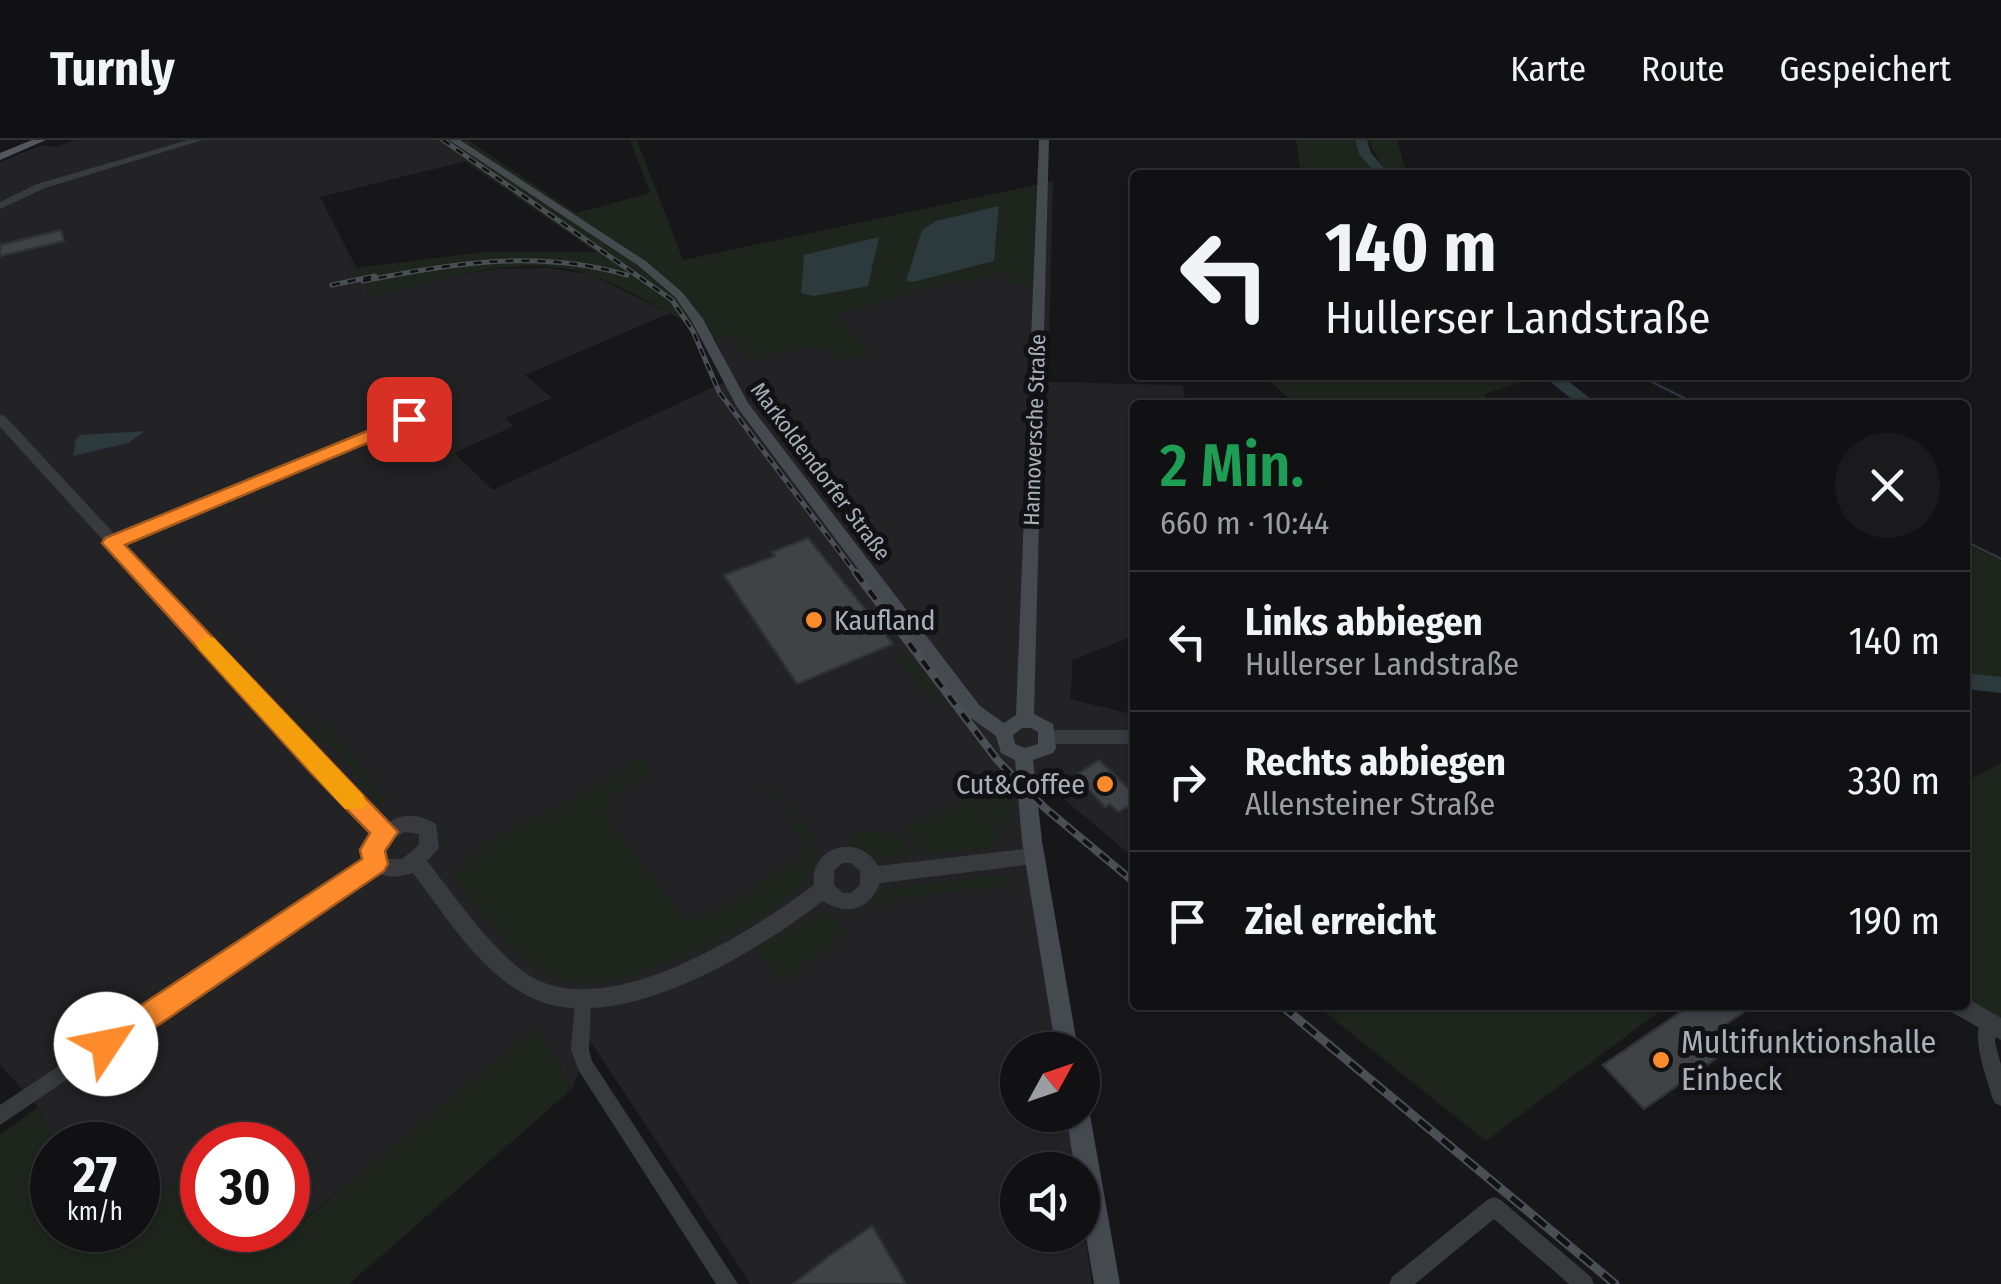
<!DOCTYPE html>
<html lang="de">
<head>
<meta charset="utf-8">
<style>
  :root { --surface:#111113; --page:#1a1a1c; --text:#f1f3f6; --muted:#9c9da0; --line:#303133 }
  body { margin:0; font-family:"Fira Sans Condensed",sans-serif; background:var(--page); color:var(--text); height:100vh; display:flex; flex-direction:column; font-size:38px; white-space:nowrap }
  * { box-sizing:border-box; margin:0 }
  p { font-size:32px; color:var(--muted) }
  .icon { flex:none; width:55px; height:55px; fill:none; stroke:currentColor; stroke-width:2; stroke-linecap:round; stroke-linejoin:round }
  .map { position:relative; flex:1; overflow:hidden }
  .panel { position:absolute; left:1130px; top:260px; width:840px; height:610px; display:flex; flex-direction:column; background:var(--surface); border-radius:10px; box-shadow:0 2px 8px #0004,0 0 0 2px var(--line) }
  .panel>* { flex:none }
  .top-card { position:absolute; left:1130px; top:30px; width:840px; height:210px; border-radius:10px; box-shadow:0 2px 8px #0004,0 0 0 2px var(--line); background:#111113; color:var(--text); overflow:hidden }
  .needle { width:65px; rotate:50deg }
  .tools { position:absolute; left:1000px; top:892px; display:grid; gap:20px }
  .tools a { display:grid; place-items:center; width:100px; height:100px; border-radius:50%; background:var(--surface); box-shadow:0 2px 8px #0004,0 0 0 2px var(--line); font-size:50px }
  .speed { position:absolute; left:30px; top:982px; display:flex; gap:20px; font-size:50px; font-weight:700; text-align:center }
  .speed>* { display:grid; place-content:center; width:130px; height:130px; border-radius:50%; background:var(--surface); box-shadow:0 2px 8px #0004,0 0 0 2px var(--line); line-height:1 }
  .speed small { font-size:25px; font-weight:400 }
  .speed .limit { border:15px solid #d22; background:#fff; color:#111 }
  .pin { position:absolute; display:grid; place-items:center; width:85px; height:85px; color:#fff; margin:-42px; border-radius:20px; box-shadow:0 5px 15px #0006 }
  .me { position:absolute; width:110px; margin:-55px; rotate:56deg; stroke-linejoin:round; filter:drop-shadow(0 0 8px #0008) }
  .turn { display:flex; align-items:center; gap:35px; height:210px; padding:0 30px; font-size:45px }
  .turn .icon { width:130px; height:130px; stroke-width:2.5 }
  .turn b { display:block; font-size:70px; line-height:85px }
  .round { display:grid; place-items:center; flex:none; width:105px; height:105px; border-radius:52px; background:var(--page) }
  .summary { display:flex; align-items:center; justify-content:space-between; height:170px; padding:0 30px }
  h1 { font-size:60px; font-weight:600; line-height:75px; color:#1e9e55 }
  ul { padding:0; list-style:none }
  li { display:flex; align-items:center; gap:30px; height:140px; padding:0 30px; border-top:2px solid var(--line) }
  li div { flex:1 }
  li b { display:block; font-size:38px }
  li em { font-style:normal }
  header { display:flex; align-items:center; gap:60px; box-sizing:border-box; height:140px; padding:0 50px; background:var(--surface); border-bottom:2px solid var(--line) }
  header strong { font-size:48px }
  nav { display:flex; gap:55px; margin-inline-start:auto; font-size:35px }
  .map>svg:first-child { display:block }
  .built { fill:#232326 }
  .green { fill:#1d251c; fill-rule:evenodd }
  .water { fill:#2c3a3e }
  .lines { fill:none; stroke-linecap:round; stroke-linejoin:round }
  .stream { stroke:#2c3a3e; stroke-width:2.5 }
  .river { fill:#2c3a3e; fill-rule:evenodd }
  .building { fill:#414246; stroke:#313235; stroke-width:2.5 }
  .minor { fill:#383a3e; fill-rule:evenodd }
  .tertiary { fill:#383a3e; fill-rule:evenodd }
  .secondary { fill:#454a4f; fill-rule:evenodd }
  .primary { fill:#53585e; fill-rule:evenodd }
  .rail-far2-casing { stroke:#4a4f54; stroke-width:5 }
  .rail-far1-casing { stroke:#4a4f54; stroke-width:8 }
  .rail-casing { stroke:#4a4f54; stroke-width:9 }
  .rail-far2 { stroke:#121214; stroke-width:2.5; stroke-dasharray:8; stroke-linecap:butt }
  .rail-far1 { stroke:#121214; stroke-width:4; stroke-dasharray:11; stroke-linecap:butt }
  .rail { stroke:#121214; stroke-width:5; stroke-dasharray:15; stroke-linecap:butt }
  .route { fill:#fd8b2b; stroke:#a45a1c; stroke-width:2.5 }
  .slow { fill:#f59e0b }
  .poi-dot { fill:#fd8b2b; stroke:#121214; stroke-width:4 }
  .labels { text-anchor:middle; stroke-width:10; stroke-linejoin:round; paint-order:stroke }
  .far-street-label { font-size:22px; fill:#a8b1ba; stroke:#121214 }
  .poi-label { font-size:28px; fill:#a8b1ba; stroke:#121214; text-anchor:start }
  .near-poi-label { font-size:32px; fill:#a8b1ba; stroke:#121214; text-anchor:start }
</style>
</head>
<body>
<header>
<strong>Turnly</strong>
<nav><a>Karte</a><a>Route</a><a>Gespeichert</a></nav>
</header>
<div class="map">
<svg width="2001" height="1144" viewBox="0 0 2001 1144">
  <rect width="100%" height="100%" fill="#171719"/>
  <!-- built -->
  <path class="built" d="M75 0H434L467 21 320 57 372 158 433 139 496 129 548 128 589 134 670 173 525 235 552 258 505 278 514 286 454 313 493 350 733 238 715 199 731 196 751 221 801 207 827 209 836 174 942 144 1008 133 1033 143 1036 45 1053 41 1048 242 1183 245 1186 265H1135V495L1073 520 1070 559 1135 575V719L1040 639 1016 640 1057 910H1018V975H1067L1075 1030H1018V1095H1082L1083 1079 1092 1144H751L590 901 572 949 537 887 301 1082 288 1061V1005H251L243 992 225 1005H202V1022L138 1070V1005H56L38 967 1 926 0 919V22L42 5 57 7Z"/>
  <!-- green -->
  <g class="green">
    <path d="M434 0H468L576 73 650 53 630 0H637L683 120 1036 45 1033 143 1007 144V133L942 144 837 174 869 213 840 222 827 209 801 207 751 221 731 196 715 199C675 176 634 151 591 135 526 112 435 139 372 158L356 128 483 112H596ZM999 67 994 121 915 142 922 90 937 81Z"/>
    <path d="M1296 0H1357L1360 14 1378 27 1380 35H1301Z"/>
    <path d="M1368 0H1397L1407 35H1387Z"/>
    <path d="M1262 235H1538L1540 236 1484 254 1490 265H1297Z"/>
    <path d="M1965 403 2001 421V542L1965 538Z"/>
    <path d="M906 512 1006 640H1012L1009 699 977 654 1003 639 940 558 931 561 896 517Z"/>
    <path d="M291 565 311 588 326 581 386 661 377 664 340 612 301 587 285 569Z"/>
    <path d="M641 618 652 631 608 658 614 665 603 674 687 781 739 757 811 709 791 686 799 680 769 646 759 651 757 649 768 642C785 661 818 689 816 717 812 768 652 834 607 842 587 845 565 843 547 835 515 822 476 764 452 737L479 708 533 676 537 680Z"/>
    <path d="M2001 623V881L1965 860V642Z"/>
    <path d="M972 656 1003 703 984 709 920 715 904 688Z"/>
    <path d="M859 690 889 695 897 692 912 715C889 722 865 718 847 701Z"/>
    <path d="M992 736 1010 738 1024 754 1017 755 1014 745 896 758 876 772 874 758 888 748Z"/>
    <path d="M824 772 833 773 847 793 781 842 754 807Z"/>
    <path d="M1316 865H1668L1486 1001Z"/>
    <path d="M537 886 572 949 349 1144H0V995L38 967 56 1005H52V1090H97L101 1097 111 1090H138V1070L202 1022V1090H288V1061L302 1082Z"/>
  </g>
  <!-- water -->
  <g class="water">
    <path d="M999 66 994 121 914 142 906 141 922 90 936 81Z"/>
    <path d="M879 97 868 146 814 156 801 153 804 115Z"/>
    <path d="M145 291 128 303 73 316 76 298 81 295Z"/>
  </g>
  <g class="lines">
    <!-- stream -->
    <g class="stream">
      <path d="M1638 235 1698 265"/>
      <path d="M1965 401 2001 419"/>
    </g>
    <!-- river -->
    <g class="river">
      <path d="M1355 0H1367L1371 13 1390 35H1377L1359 14Z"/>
      <path d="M1542 235H1561L1598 265H1579Z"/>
      <path d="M1965 533 2001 537V553L1965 549Z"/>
    </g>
  </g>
  <!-- building -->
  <g class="building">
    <path d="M61 90 64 101 0 116V105Z"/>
    <path d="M808 398 893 504 797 544 724 435 775 416 772 412Z"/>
    <path d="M1099 620 1130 650 1135 646V675L1127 667 1118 672 1110 664 1105 667 1076 635Z"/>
    <path d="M1691 865H1754L1703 900 1719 916 1644 969 1603 925Z"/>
    <path d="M872 1086 906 1144H793L832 1114Z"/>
  </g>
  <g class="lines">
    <!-- minor -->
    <g class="minor">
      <path d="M409 276 414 279 413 281 116 406H108L106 403 108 400Z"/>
      <path d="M375 716 380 718 383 723 380 728 0 985V965Z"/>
      <path d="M583 852 589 854 591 860 589 910 592 921 738 1144H716L579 931 571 910 575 860 577 854Z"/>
      <path d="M1987 874 1993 876 1996 882 1995 902 2001 925V966L1995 963 1992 957C1985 931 1972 903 1981 876Z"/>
      <path d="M1494 1057 1501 1060 1591 1137 1594 1144H1569L1494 1079 1415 1144H1389L1392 1137 1487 1060Z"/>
    </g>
    <!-- tertiary -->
    <g class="tertiary">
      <path d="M188 0H203L45 48 0 69V62L37 44Z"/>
      <path d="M0 275 5 276 326 622 389 682C404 672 421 675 436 684L439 708 427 721C455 756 501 825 542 842 622 874 752 791 814 745 809 706 860 692 878 726L1034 708 1041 710 1044 716 1041 722 1034 724 880 743C870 769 848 777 823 761 755 813 614 901 528 856 479 831 445 775 413 733 390 740 374 738 362 717L366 701 374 692 314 632 0 287ZM404 692 419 694V705L402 719H385L382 716 385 705ZM843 723H851L860 731V745L851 753H843L834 745V730Z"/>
      <path d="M1050 590H1135V604H1050L1044 602 1041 597 1044 592Z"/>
      <path d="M1965 857 2001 878V900L1951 872 1948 865H1965Z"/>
    </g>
    <!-- secondary -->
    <g class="secondary">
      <path d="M449 0H460L647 122 683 153 703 179 748 263 980 566 1004 583 1016 575 1039 0H1049L1034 574 1053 584 1056 608 1053 613 1033 620 1042 701 1078 910H1056L1022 701 1015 620 1001 613 996 596 968 576 737 267 691 180 675 157 639 126ZM1022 588H1031L1038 592V604L1025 608 1015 604 1013 595Z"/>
      <path d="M1082 965 1090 975 1120 1144H1094L1082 1073V1030H1075L1066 975H1082Z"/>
    </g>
    <!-- primary -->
    <path class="primary" d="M32 0H46L0 20V13Z"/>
    <defs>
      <g id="rail-far2">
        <path d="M443 0 672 160 693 191 719 252 857 435"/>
        <path d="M363 141C453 123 538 109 627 135"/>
        <path d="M332 145 375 136"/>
      </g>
      <path id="rail-far1" d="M856 433 998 621 1045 668 1135 743"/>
      <path id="rail" d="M1281 865 1615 1144"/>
    </defs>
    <!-- rail-far2 casing -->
    <use href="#rail-far2" class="rail-far2-casing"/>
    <!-- rail-far1 casing -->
    <use href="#rail-far1" class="rail-far1-casing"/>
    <!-- rail casing -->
    <use href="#rail" class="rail-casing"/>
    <!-- rail-far2 -->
    <use href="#rail-far2" class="rail-far2"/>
    <!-- rail-far1 -->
    <use href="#rail-far1" class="rail-far1"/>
    <!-- rail -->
    <use href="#rail" class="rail"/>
  </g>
  <!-- route -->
  <path class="route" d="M409 274 418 279 415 283 125 405 398 692 385 711 388 724 384 731 116 914 106 918 96 914 92 904 96 895 362 719 360 710 370 693 312 634 102 403 105 398Z"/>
  <!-- slow -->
  <path class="slow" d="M206 496 214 498 363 655 366 662 363 669H345L199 509 196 504Z"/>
  <!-- markers -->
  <g class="poi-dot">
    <circle cx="814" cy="480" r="10"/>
    <circle cx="1105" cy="644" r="10"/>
    <circle cx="1661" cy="920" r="10"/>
  </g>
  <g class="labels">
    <!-- far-street labels -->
    <g class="far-street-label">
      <text transform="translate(1034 290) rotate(-88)" y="8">Hannoversche Straße</text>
      <text transform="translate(821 331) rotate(53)" y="8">Markoldendorfer Straße</text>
    </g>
    <!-- poi labels -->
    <g class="poi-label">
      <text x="834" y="490">Kaufland</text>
      <text x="1085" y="654" text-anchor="end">Cut&amp;Coffee</text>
    </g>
    <!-- near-poi labels -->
    <g class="near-poi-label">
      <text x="1681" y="913">Multifunktionshalle<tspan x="1681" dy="37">Einbeck</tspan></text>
    </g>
  </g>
</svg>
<div class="tools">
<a><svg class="needle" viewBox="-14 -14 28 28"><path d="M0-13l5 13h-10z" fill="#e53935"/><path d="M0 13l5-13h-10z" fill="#9c9da0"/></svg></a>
<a><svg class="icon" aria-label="sound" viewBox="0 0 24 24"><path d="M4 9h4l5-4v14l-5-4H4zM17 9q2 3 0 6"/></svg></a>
</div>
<div class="speed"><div>27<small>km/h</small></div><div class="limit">30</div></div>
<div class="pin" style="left:409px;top:279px;background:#d93025"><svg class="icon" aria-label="arrive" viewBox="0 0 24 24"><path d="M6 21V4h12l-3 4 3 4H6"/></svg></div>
<svg class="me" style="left:106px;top:904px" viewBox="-20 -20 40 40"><circle r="19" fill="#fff"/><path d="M0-13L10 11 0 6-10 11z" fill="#fd8b2b"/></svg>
<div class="top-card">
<div class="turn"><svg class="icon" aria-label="left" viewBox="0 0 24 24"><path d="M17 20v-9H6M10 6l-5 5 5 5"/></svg><div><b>140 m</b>Hullerser Landstraße</div></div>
</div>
<section class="panel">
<div class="summary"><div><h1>2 Min.</h1><p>660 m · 10:44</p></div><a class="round"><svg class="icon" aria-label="close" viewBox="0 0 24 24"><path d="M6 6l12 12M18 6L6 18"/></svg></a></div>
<ul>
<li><svg class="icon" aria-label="left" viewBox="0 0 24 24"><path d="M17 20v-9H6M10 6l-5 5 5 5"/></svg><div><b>Links abbiegen</b><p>Hullerser Landstraße</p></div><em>140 m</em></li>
<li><svg class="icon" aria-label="right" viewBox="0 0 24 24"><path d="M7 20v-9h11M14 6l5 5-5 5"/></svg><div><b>Rechts abbiegen</b><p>Allensteiner Straße</p></div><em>330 m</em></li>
<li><svg class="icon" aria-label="arrive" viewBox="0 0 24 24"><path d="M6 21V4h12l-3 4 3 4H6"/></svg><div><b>Ziel erreicht</b></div><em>190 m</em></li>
</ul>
</section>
</div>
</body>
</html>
